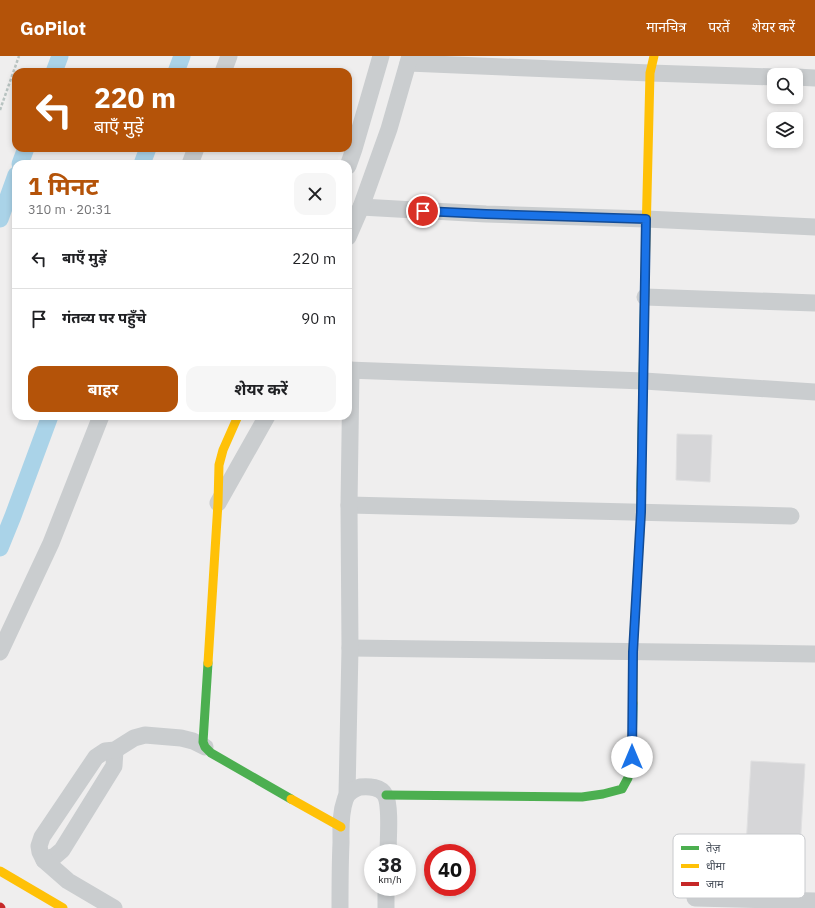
<!DOCTYPE html>
<html lang="hi">
<head>
<meta charset="utf-8">
<style>
  :root { --surface:#fff; --page:#f6f6f6; --text:#202124; --muted:#757577; --line:#e0e0e0; --accent:#b45309 }
  body { margin:0; font-family:"IBM Plex Sans","Noto Sans Devanagari",sans-serif; background:var(--page); color:var(--text); height:100vh; display:flex; flex-direction:column; font-size:15px; white-space:nowrap }
  * { box-sizing:border-box; margin:0 }
  p { font-size:13px; color:var(--muted) }
  .icon { flex:none; width:22px; height:22px; fill:none; stroke:currentColor; stroke-width:2; stroke-linecap:round; stroke-linejoin:round }
  .map { position:relative; flex:1; overflow:hidden }
  .panel { position:absolute; left:12px; top:104px; width:340px; height:260px; display:flex; flex-direction:column; background:var(--surface); border-radius:12px; box-shadow:0 2px 6px #0003 }
  .panel>* { flex:none }
  .guide { position:absolute; left:12px; top:12px; width:340px; height:84px; border-radius:12px; box-shadow:0 2px 6px #0003; background:#b45309; color:#fff; overflow:hidden }
  .buttons { position:absolute; left:767px; top:12px; display:grid; gap:8px }
  .buttons a { display:grid; place-items:center; width:36px; height:36px; border-radius:8px; background:var(--surface); box-shadow:0 2px 6px #0003; font-size:20px }
  .speed { position:absolute; left:364px; top:788px; display:flex; gap:8px; font-size:20px; font-weight:700; text-align:center }
  .speed>* { display:grid; place-content:center; width:52px; height:52px; border-radius:50%; background:var(--surface); box-shadow:0 2px 6px #0003; line-height:1 }
  .speed small { font-size:10px; font-weight:400 }
  .speed .limit { border:6px solid #d22; background:#fff; color:#111 }
  .pin { position:absolute; display:grid; place-items:center; width:34px; height:34px; color:#fff; margin:-17px; border:2px solid #fff; border-radius:50%; box-shadow:0 1px 4px #0007 }
  .me { position:absolute; width:44px; margin:-22px; rotate:0deg; stroke-linejoin:round; filter:drop-shadow(0 0 3px #0008) }
  .turn { display:flex; align-items:center; gap:14px; height:84px; padding:0 16px; font-size:18px }
  .turn .icon { width:52px; height:52px; stroke-width:2.5 }
  .turn b { display:block; font-size:28px; line-height:34px }
  .round { display:grid; place-items:center; flex:none; width:42px; height:42px; border-radius:12px; background:var(--page) }
  .head { display:flex; align-items:center; justify-content:space-between; height:68px; padding:0 16px }
  h1 { font-size:24px; font-weight:700; line-height:30px; color:var(--accent) }
  .button { display:flex; gap:8px; margin-top:auto; padding:8px 16px }
  .button a { flex:1; height:46px; border-radius:12px; background:var(--accent); color:#fff; font-size:16px; font-weight:700; line-height:46px; text-align:center }
  .button a+a { background:var(--page); color:var(--text) }
  ul { padding:0; list-style:none }
  li { display:flex; align-items:center; gap:12px; height:60px; padding:0 16px; border-top:1px solid var(--line) }
  li div { flex:1 }
  li b { display:block; font-size:15px }
  li em { font-style:normal }
  header { display:flex; align-items:center; gap:24px; box-sizing:border-box; height:56px; padding:0 20px; background:var(--accent); color:#fff }
  header strong { font-size:19px }
  nav { display:flex; gap:22px; margin-inline-start:auto; font-size:14px }
  .map>svg:first-child { display:block }
  .lines { fill:none; stroke-linecap:round; stroke-linejoin:round }
  .canal { stroke:#aad3e8; stroke-width:17 }
  .building { fill:#d6d6d8; stroke:#e0e0e1 }
  .path { stroke:#b8c3c1; stroke-width:2.5; stroke-dasharray:3 2; stroke-linecap:butt }
  .street { stroke:#cacdcf; stroke-width:17 }
  .fast { stroke:#4caf50; stroke-width:9 }
  .slow { stroke:#ffc107; stroke-width:9 }
  .jam { stroke:#c62828; stroke-width:9 }
  .route-casing { stroke:#114b97; stroke-width:10 }
  .route { stroke:#1a73e8; stroke-width:7 }
  .key { fill:#fff; stroke:#c8cacd; stroke-width:1 }
  .key-label { font-size:11px; fill:#474e59 }
</style>
</head>
<body>
<header>
<strong>GoPilot</strong>
<nav><a>मानचित्र</a><a>परतें</a><a>शेयर करें</a></nav>
</header>
<div class="map">
<svg width="815" height="852" viewBox="0 0 815 852">
  <rect width="100%" height="100%" fill="#efeeee"/>
  <g class="lines">
    <!-- canal -->
    <g class="canal">
      <path d="M54 16 60 0"/>
      <path d="M176 16 182 0"/>
      <path d="M20 108 26 92"/>
      <path d="M142 108 148 92"/>
      <path d="M0 163 16 119"/>
      <path d="M0 492 13 460 50 360"/>
    </g>
  </g>
  <!-- building -->
  <g class="building">
    <path d="M677 378 712 379 710 426 676 424Z"/>
    <path d="M751 705 805 708 800 793 746 790Z"/>
  </g>
  <g class="lines">
    <!-- path -->
    <path class="path" d="M0 54 19 0"/>
    <!-- street -->
    <g class="street">
      <path d="M408 7 650 17 774 21"/>
      <path d="M223 16 229 0"/>
      <path d="M796 21 815 22"/>
      <path d="M190 108 196 92"/>
      <path d="M348 110 354 93 381 0"/>
      <path d="M361 151 486 158 646 163 815 171"/>
      <path d="M348 181 361 151 389 73 410 0"/>
      <path d="M645 241 815 247"/>
      <path d="M348 314 644 325 815 336"/>
      <path d="M218 447 267 360"/>
      <path d="M349 449 791 460"/>
      <path d="M350 592 815 598"/>
      <path d="M0 596 51 487 101 360"/>
      <path d="M347 739 350 592 349 449 351 314"/>
      <path d="M44 804 55 800 62 794 114 710 115 694"/>
      <path d="M695 842 815 845"/>
      <path d="M114 852 68 825 44 804 40 796 39 790 42 781 96 701 105 695 115 694 134 682 145 679 181 682 193 685 205 691"/>
      <path d="M340 852C340 830 340 809 341 787 341 773 340 758 345 744 347 737 354 733 360 731 369 730 381 731 385 739 391 749 388 785 388 797"/>
      <path d="M386 852V831"/>
    </g>
    <!-- fast -->
    <g class="fast">
      <path d="M641 434 645 221"/>
      <path d="M208 607 203 686 205 691 211 697 291 743"/>
      <path d="M386 739 582 741 603 738 622 733 628 722 632 701 633 647"/>
    </g>
    <!-- slow -->
    <g class="slow">
      <path d="M645 221 650 17 654 0"/>
      <path d="M208 607 218 447 219 409 223 394 238 360"/>
      <path d="M633 647V596L641 456V434"/>
      <path d="M291 743 341 771"/>
      <path d="M0 815 63 852"/>
    </g>
    <!-- jam -->
    <path class="jam" d="M0 851 1 852"/>
  </g>
  <g class="lines">
    <defs>
      <path id="route" d="M423 155 486 158 646 163 641 456 633 596 632 701"/>
    </defs>
    <!-- route casing -->
    <use href="#route" class="route-casing"/>
    <!-- route -->
    <use href="#route" class="route"/>
  </g>
  <!-- legend -->
  <rect x="673" y="778" width="132" height="64" rx="6" class="key"/>
  <rect x="681" y="790" width="18" height="4" fill="#4caf50"/>
  <rect x="681" y="808" width="18" height="4" fill="#ffc107"/>
  <rect x="681" y="826" width="18" height="4" fill="#c62828"/>
  <g class="key-label">
    <text x="706" y="796">तेज़</text>
    <text x="706" y="814">धीमा</text>
    <text x="706" y="832">जाम</text>
  </g>
</svg>
<div class="buttons">
<a><svg class="icon" aria-label="search" viewBox="0 0 24 24"><circle cx="10" cy="10" r="6"/><path d="M15 15l6 6"/></svg></a>
<a><svg class="icon" aria-label="layers" viewBox="0 0 24 24"><path d="M12 4l9 5-9 5-9-5zM3 14l9 5 9-5"/></svg></a>
</div>
<div class="speed"><div>38<small>km/h</small></div><div class="limit">40</div></div>
<div class="pin" style="left:423px;top:155px;background:#d93025"><svg class="icon" aria-label="arrive" viewBox="0 0 24 24"><path d="M6 21V4h12l-3 4 3 4H6"/></svg></div>
<svg class="me" style="left:632px;top:701px" viewBox="-20 -20 40 40"><circle r="19" fill="#fff"/><path d="M0-13L10 11 0 6-10 11z" fill="#1a73e8"/></svg>
<div class="guide">
<div class="turn"><svg class="icon" aria-label="left" viewBox="0 0 24 24"><path d="M17 20v-9H6M10 6l-5 5 5 5"/></svg><div><b>220 m</b>बाएँ मुड़ें</div></div>
</div>
<section class="panel">
<div class="head"><div><h1>1 मिनट</h1><p>310 m · 20:31</p></div><a class="round"><svg class="icon" aria-label="close" viewBox="0 0 24 24"><path d="M6 6l12 12M18 6L6 18"/></svg></a></div>
<ul>
<li><svg class="icon" aria-label="left" viewBox="0 0 24 24"><path d="M17 20v-9H6M10 6l-5 5 5 5"/></svg><div><b>बाएँ मुड़ें</b></div><em>220 m</em></li>
<li><svg class="icon" aria-label="arrive" viewBox="0 0 24 24"><path d="M6 21V4h12l-3 4 3 4H6"/></svg><div><b>गंतव्य पर पहुँचे</b></div><em>90 m</em></li>
</ul>
<div class="button"><a>बाहर</a><a>शेयर करें</a></div>
</section>
</div>
</body>
</html>
